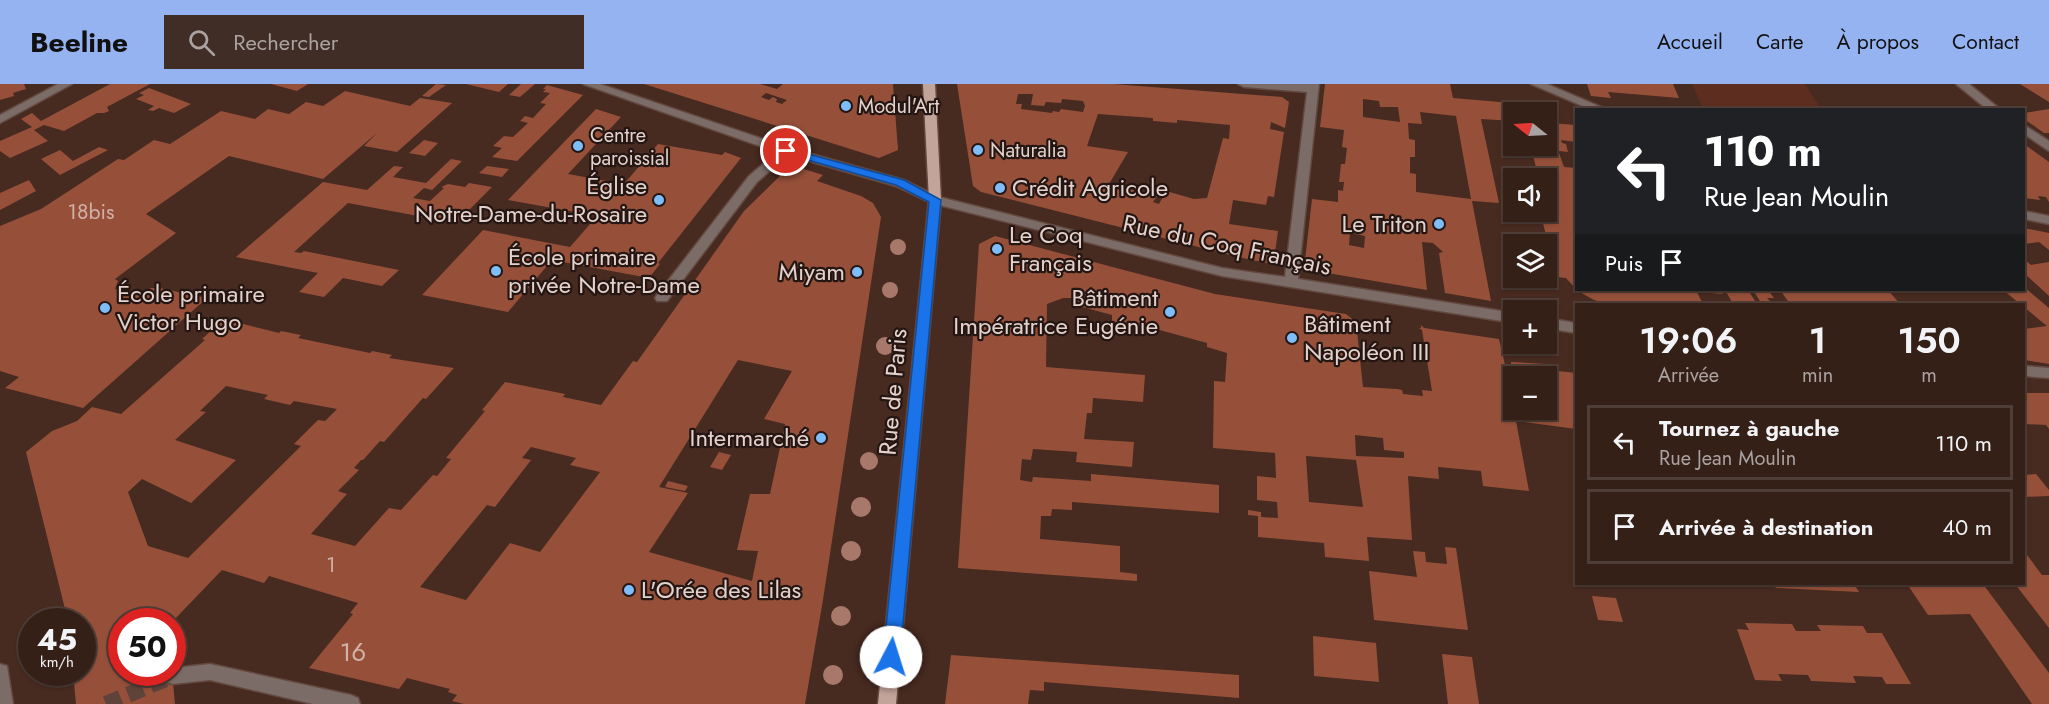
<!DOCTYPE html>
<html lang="fr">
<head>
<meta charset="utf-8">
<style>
  :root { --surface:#352018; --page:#402d25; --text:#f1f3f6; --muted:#aaa3a2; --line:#4f3e37; --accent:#95b2f1 }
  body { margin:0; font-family:Jost,sans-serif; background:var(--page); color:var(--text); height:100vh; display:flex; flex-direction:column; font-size:22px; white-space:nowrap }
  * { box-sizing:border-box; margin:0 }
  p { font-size:20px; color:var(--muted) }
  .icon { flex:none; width:33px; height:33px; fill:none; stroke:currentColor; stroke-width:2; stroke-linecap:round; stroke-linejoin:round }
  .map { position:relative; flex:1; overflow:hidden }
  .details { position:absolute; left:1575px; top:219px; width:450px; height:282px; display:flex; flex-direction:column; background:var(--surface); border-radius:0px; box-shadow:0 2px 4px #0004,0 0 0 2px var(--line) }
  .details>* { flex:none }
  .top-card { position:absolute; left:1575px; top:24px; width:450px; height:183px; border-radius:0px; box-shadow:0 2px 4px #0004,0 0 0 2px var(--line); background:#202124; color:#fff; overflow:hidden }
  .needle { width:39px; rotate:288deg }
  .buttons { position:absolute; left:1503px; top:18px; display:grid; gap:12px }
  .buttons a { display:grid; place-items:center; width:54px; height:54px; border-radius:0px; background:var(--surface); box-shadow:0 2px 4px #0004,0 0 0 2px var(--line); font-size:30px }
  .speed { position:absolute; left:18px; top:524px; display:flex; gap:12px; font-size:30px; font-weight:700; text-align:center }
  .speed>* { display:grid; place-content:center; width:78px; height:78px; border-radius:50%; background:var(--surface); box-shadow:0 2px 4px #0004,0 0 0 2px var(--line); line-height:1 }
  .speed small { font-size:15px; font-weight:400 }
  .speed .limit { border:9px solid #d22; background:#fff; color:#111 }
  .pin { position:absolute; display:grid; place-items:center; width:51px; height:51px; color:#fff; margin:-26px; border:3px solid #fff; border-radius:50%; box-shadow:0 2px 6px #0007 }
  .me { position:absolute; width:66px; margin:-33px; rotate:5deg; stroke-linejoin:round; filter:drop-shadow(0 0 4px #0008) }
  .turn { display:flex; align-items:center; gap:21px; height:126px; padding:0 30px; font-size:27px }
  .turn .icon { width:78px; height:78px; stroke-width:2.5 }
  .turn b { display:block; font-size:42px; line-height:51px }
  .then { display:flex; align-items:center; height:57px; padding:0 30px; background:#0003; gap:12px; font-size:22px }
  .eta { display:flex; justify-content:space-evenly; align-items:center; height:102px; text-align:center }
  .eta b { font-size:36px; font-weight:600; line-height:42px }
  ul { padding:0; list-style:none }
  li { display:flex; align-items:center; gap:18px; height:75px; margin:0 12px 9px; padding:0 18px; border:3px solid var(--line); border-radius:0px }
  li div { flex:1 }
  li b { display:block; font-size:22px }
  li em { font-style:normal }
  header { display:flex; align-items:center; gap:36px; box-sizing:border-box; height:84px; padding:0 30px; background:var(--accent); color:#111 }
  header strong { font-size:28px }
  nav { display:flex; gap:33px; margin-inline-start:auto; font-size:21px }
  .search { width:420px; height:54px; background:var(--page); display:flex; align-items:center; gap:15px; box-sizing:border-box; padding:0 21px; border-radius:0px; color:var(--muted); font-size:22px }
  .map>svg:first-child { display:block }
  .green { fill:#5d2e1f }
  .building { fill:#96503a; fill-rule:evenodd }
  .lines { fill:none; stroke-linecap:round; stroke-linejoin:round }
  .minor-tunnel { stroke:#5f433a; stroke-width:16; stroke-dasharray:16 8; stroke-linecap:butt }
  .minor-casing { stroke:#63483f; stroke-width:3 }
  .major-casing { stroke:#63483f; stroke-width:3 }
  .minor { fill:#7b6c67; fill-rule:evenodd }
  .major { fill:#c3a49a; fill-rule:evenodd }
  .tree { fill:#a8796a }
  .route { fill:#1a73e8; stroke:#114b97; stroke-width:1.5 }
  .poi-dot { fill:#7fbdfa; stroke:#241612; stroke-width:2 }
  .labels { text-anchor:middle; stroke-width:4.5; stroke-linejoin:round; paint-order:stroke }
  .far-poi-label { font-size:20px; fill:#e4d1cb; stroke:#241612; text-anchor:start }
  .number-label { font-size:21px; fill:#d0b1a7 }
  .poi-label { font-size:24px; fill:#e4d1cb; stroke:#241612; text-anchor:start }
  .street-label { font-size:24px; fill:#e4d1cb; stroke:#241612 }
  .near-number-label { font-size:26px; fill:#d0b1a7 }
</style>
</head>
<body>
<header>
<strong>Beeline</strong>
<div class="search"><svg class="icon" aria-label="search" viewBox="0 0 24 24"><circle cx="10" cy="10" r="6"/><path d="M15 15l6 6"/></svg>Rechercher</div>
<nav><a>Accueil</a><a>Carte</a><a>À propos</a><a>Contact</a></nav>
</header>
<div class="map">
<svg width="2049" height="620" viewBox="0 0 2049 620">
  <rect width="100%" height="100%" fill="#472a20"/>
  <!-- green -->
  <path class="green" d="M1692 0H1805L1821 25H1703Z"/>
  <!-- building -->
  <g class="building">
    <path d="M0 0H24L26 5 13 9 14 12 0 16Z"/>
    <path d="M110 0H150L107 23 109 27 104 29H97L64 47 44 41 34 46 48 57 10 74 0 67V57L32 43 21 35 32 29 41 37Z"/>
    <path d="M271 0H308L297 7Z"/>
    <path d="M436 0 446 1 429 13 422 12Z"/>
    <path d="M466 0H508L499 8Z"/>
    <path d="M521 0H535L520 13 509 11Z"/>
    <path d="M644 0H760L777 5 783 0H893L898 66 879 74ZM766 9 787 16 782 20 776 18 777 15 773 13 769 16 761 13Z"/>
    <path d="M957 0H1113L1282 13 1289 18 1285 44 1271 38 1270 45 1284 48 1274 113 1268 112 1266 121 1233 116 1229 140 1278 147 1274 176 1267 179 1238 173 981 108 973 102ZM1018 10H1033L1031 21 1044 22 1046 18 1061 19 1062 15 1083 17 1085 22 1083 28 1061 25 1059 28 1053 27 1052 29 1021 25 1022 20H1016ZM1098 30 1153 34V37L1177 39V36L1230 41 1229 55 1223 54 1207 114 1194 115 1166 107 1159 120 1153 118 1157 112 1109 100 1128 68 1087 62Z"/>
    <path d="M1325 0H1450L1453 14 1512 19 1513 22 1545 24 1547 28H1514V37L1481 35 1499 119 1472 117 1491 217 1445 209 1439 169 1443 168 1433 159 1422 158 1427 206 1304 185 1312 115 1338 118V106L1343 107 1344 98H1339L1341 80H1345L1347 64 1342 63 1344 46 1320 43ZM1363 15 1379 17 1380 23H1398L1400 38 1363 33ZM1420 28 1456 32 1471 115 1416 108V90L1410 89V73H1415V56L1409 55 1408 39 1422 40ZM1350 149 1365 152 1364 164 1349 161Z"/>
    <path d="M1587 0H1673L1679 14 1608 8 1611 14 1591 12Z"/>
    <path d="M2020 0H2049V18Z"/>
    <path d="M547 1 583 11 517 77 492 73 502 64 493 62 504 52 513 53 528 39 520 37 525 32 533 34 546 20 540 19 550 9 543 8 546 5H543Z"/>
    <path d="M149 4 191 20 174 29 159 24 153 27 148 26 154 22 136 15 144 11 139 9Z"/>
    <path d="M345 7 410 22 420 14 452 19 397 68 364 62 377 49 323 95 229 72 146 130 176 149 115 195 118 197 115 205 138 210 151 204H159L207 214 83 324 5 304 19 293 0 287V142L41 125 118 75 124 76 154 56 170 60 221 27 255 35 268 25 289 30 306 18 323 22Z"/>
    <path d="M596 25 621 33 568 90 624 100 658 60 722 71 725 68 741 74 658 179 660 180 649 194 552 176 508 228 422 211 483 146 570 163 597 132 508 116Z"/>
    <path d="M2049 25V49H2044L2024 35V29Z"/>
    <path d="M1546 30 1550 39 1576 41V58L1561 56 1562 59 1566 60 1568 68 1559 67 1555 55 1546 54Z"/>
    <path d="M424 56 438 59 425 72 409 69Z"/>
    <path d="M2024 60 2049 78V118L2046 113 2038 112 2040 116 2024 114Z"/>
    <path d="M1523 62H1532L1533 67 1559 69 1564 83 1576 84V205L1566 194 1557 193 1540 128H1546V94H1539L1532 68 1525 67Z"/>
    <path d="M99 63 108 66 60 91 41 75 60 66 73 77Z"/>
    <path d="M451 75 462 77 432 106 424 104 413 114 430 117 444 104 441 103 448 100 465 103 469 99 492 103 456 139 348 119 294 168 301 169 304 167 399 186 382 202 343 194 324 213 299 208 318 189 236 173 323 98 367 106 394 82 403 83 393 93 426 99Z"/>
    <path d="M791 81 823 91 817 97 861 112 873 119 881 133 823 516 805 620H464L452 617 457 611 448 608 450 605 407 594 399 605 309 584 353 530 350 529 358 519 269 492 264 499 222 486 173 537H122V588H172L175 620H76L73 588H82V537H68L26 368 52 347 77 337 92 323 121 330 205 256 202 255 224 235 279 249 281 247 301 251 298 254 370 269 372 267 392 271 389 274 454 284 426 315 423 314 384 358 380 357 363 376H361L354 384 359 386 338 407 347 410 311 450 355 462 389 424 401 426 433 391 437 392 451 375 446 374 485 327 482 326 505 298 565 310 563 313 601 321 633 277 637 278 744 127ZM738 276 792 287 764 335 785 340 770 410H750L737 466 758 467 752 497 649 468 688 409 659 403ZM226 302 268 311 264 315 290 321 294 317 337 325 325 337 318 336 294 360 301 362 188 474 148 462 128 408 142 395 191 419 236 376 175 356 206 328 200 327ZM531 363 576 374 570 381 600 388 540 468 510 459 466 516 420 503 487 421 495 423 531 376 522 374Z"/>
    <path d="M487 82 509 85 502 93 479 89Z"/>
    <path d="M29 96 36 107 0 126V109Z"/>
    <path d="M2024 144 2049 149V166L2039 158 2024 160Z"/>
    <path d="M995 152 1215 210 1346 230 1356 238 1363 303 1397 305 1402 306 1403 310 1423 312 1422 306 1432 307 1422 246 1419 244H1421V241L1424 244 1499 255 1505 281 1511 282V278L1547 280 1557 283 1558 287 1576 289V345L1516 337 1529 407 1483 402 1481 387 1438 383 1439 395 1408 392 1412 456 1367 453 1369 477 1325 473 1324 459 1258 453V432L1248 431V426L1261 428V433L1278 434 1277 418 1257 416V392L1276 394 1275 369 1213 364 1214 297 1225 298 1227 269 1207 263V259L1156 245 1151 248 1112 237V231L1075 221 1071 214H1063L1047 220 1046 283 1145 291 1143 318 1093 314 1092 329H1087L1084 355 1134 358 1132 383 1076 378 1077 368 1033 365 1031 376 1022 375 1020 396 1032 398 1033 393 1091 397V390L1219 401V429L1072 418V426L1052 425 1051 432H1041L1040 455 1120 462V488L1137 490V497L958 484 979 160ZM1514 292H1546V326H1514ZM1355 351 1383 354 1384 366 1404 368V374L1356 372ZM1306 372 1356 376 1363 423 1309 418Z"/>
    <path d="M2024 175 2031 181 2049 178V212L2024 189Z"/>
    <path d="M2024 203 2049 224V280L2024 276V245L2047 242 2003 206H2024Z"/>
    <path d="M1576 206H1720L1723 210 1697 208 1703 220H1609L1594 216Z"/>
    <path d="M1725 206H1748L1757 220H1722L1720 217 1732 218Z"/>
    <path d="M1753 206H1768L1774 214H1767L1770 217H1760Z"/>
    <path d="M1780 206H1888L1900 220H1790Z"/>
    <path d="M2024 309H2049V345L2046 341 2024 340Z"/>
    <path d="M719 368 731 371 722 386 710 383Z"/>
    <path d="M2036 390 2049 406V412L2024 413V391Z"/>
    <path d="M668 397 688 402 685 407 665 403Z"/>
    <path d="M1445 463 1456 464 1468 546 1374 536 1369 487 1417 493 1413 467 1425 468 1426 478 1447 480Z"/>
    <path d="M2024 467 2042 491H2049V544L2015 500H2024Z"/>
    <path d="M1773 500H1854L1859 508 1776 504Z"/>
    <path d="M1907 500H1983L2049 589V620H2032L1970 530 1928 531Z"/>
    <path d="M1592 512 1616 514 1623 538 1598 536Z"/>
    <path d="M1745 539 1792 540 1796 547H1821L1817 541 1863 542 1867 549H1882L1911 600H1886L1882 593 1853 592 1856 599 1811 597 1808 591 1778 590 1782 597 1755 596 1737 545 1749 546Z"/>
    <path d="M1313 552 1376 559 1379 598 1314 592Z"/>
    <path d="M1442 570 1472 573 1479 620H1448Z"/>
    <path d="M951 571 1239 591V614L1044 598V607L1030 606 1028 620H945Z"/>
  </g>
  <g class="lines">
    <!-- minor-tunnel -->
    <path class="minor-tunnel" d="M106 620 173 592"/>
    <defs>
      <g id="minor">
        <path d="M58 0H72L0 39V31Z"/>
        <path d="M583 0H600L790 64 904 96 939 113 1222 184 1285 193 1307 8 1244 3 1238 0H1319L1298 195 1514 229V239L1222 192 931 119 896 102 788 71 757 98 667 217H657L655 214 657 211 749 92 777 68Z"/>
        <path d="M1531 0H1547L1608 26H1592Z"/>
        <path d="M1956 0H1969L2001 26H1988Z"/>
        <path d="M2024 41 2049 57V67L2024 50Z"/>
        <path d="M2024 127 2049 132V140L2024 135Z"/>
        <path d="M1546 234 1576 239V249L1546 244Z"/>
        <path d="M2024 282 2049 284V294L2024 292Z"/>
        <path d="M0 580 7 582 13 620H0Z"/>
        <path d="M210 580 351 611 358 614 360 620H313L210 596 173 600 166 598 164 592 166 588H172L173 584Z"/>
      </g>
      <path id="major" d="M923 0H935L941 116 896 620H878L929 116Z"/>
    </defs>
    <!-- minor casing -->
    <use href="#minor" class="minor-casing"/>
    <!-- major casing -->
    <use href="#major" class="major-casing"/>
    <!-- minor -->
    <use href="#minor" class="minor"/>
    <!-- major -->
    <use href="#major" class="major"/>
  </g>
  <!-- trees -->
  <g class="tree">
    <circle cx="898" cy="163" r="8"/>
    <circle cx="890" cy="206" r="8"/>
    <circle cx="885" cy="262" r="9"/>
    <circle cx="869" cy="377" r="9"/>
    <circle cx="861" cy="423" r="10"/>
    <circle cx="851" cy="467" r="10"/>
    <circle cx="841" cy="532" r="10"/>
    <circle cx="833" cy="591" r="10"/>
  </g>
  <!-- route -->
  <path class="route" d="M786 64 904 96 941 116 900 573 897 578 891 580 885 578 883 573 929 118 896 101 783 69 781 67Z"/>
  <!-- markers -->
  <g class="poi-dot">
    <circle cx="846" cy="22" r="6"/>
    <circle cx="578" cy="62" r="6"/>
    <circle cx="978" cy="66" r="6"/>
    <circle cx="1000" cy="104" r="6"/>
    <circle cx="659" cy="116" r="6"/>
    <circle cx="1439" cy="140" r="6"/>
    <circle cx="997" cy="165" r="6"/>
    <circle cx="496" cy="187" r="6"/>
    <circle cx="857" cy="188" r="6"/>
    <circle cx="105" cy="224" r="6"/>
    <circle cx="1170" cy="228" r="6"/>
    <circle cx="1292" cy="254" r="6"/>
    <circle cx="821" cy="354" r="6"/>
    <circle cx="629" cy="506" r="6"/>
  </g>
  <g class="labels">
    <!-- far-poi labels -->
    <g class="far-poi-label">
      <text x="858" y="29">Modul'Art</text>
      <text x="590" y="58">Centre<tspan x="590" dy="23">paroissial</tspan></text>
      <text x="990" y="73">Naturalia</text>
    </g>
    <!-- number labels -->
    <g class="number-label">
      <text x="91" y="135">18bis</text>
      <text x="331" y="488">1</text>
    </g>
    <!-- poi labels -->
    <g class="poi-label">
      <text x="647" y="110" text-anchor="end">Église<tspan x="647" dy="28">Notre-Dame-du-Rosaire</tspan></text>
      <text x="1012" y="112">Crédit Agricole</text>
      <text x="1427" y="148" text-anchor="end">Le Triton</text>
      <text x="1009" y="159">Le Coq<tspan x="1009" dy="28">Français</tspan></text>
      <text x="508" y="181">École primaire<tspan x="508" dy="28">privée Notre-Dame</tspan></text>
      <text x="845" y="196" text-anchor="end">Miyam</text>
      <text x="117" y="218">École primaire<tspan x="117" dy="28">Victor Hugo</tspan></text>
      <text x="1158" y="222" text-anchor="end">Bâtiment<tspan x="1158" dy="28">Impératrice Eugénie</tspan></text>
      <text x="1304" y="248">Bâtiment<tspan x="1304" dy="28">Napoléon III</tspan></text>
      <text x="809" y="362" text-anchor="end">Intermarché</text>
      <text x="641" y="514">L'Orée des Lilas</text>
    </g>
    <!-- street labels -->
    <g class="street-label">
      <text transform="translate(1227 161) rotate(12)" y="8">Rue du Coq Français</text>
      <text transform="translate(893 308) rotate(-85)" y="8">Rue de Paris</text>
    </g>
    <!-- near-number labels -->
    <g class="near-number-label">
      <text x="353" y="577">16</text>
    </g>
  </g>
</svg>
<div class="buttons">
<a><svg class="needle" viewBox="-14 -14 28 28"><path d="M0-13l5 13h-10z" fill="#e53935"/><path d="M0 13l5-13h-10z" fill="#aaa3a2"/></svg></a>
<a><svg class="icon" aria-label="sound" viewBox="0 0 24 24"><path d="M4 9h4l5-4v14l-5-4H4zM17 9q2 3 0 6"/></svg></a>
<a><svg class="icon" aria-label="layers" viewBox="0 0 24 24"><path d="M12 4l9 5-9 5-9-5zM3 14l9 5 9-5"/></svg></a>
<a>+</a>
<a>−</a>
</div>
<div class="speed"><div>45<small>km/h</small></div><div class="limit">50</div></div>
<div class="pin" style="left:786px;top:67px;background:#d93025"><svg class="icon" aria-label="arrive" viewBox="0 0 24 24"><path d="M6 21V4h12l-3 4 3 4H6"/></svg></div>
<svg class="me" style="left:891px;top:573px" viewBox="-20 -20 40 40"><circle r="19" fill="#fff"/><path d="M0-13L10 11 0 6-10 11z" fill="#1a73e8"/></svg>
<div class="top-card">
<div class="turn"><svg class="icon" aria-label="left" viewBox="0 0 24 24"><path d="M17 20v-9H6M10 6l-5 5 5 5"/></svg><div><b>110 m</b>Rue Jean Moulin</div></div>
<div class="then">Puis<svg class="icon" aria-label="arrive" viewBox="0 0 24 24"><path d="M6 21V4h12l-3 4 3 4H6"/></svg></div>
</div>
<section class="details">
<div class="eta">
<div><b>19:06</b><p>Arrivée</p></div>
<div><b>1</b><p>min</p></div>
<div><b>150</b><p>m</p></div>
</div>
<ul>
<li><svg class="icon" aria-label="left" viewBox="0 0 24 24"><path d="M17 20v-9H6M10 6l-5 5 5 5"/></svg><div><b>Tournez à gauche</b><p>Rue Jean Moulin</p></div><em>110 m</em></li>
<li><svg class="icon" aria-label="arrive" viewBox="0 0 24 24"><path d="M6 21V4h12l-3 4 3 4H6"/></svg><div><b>Arrivée à destination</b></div><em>40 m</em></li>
</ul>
</section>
</div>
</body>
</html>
